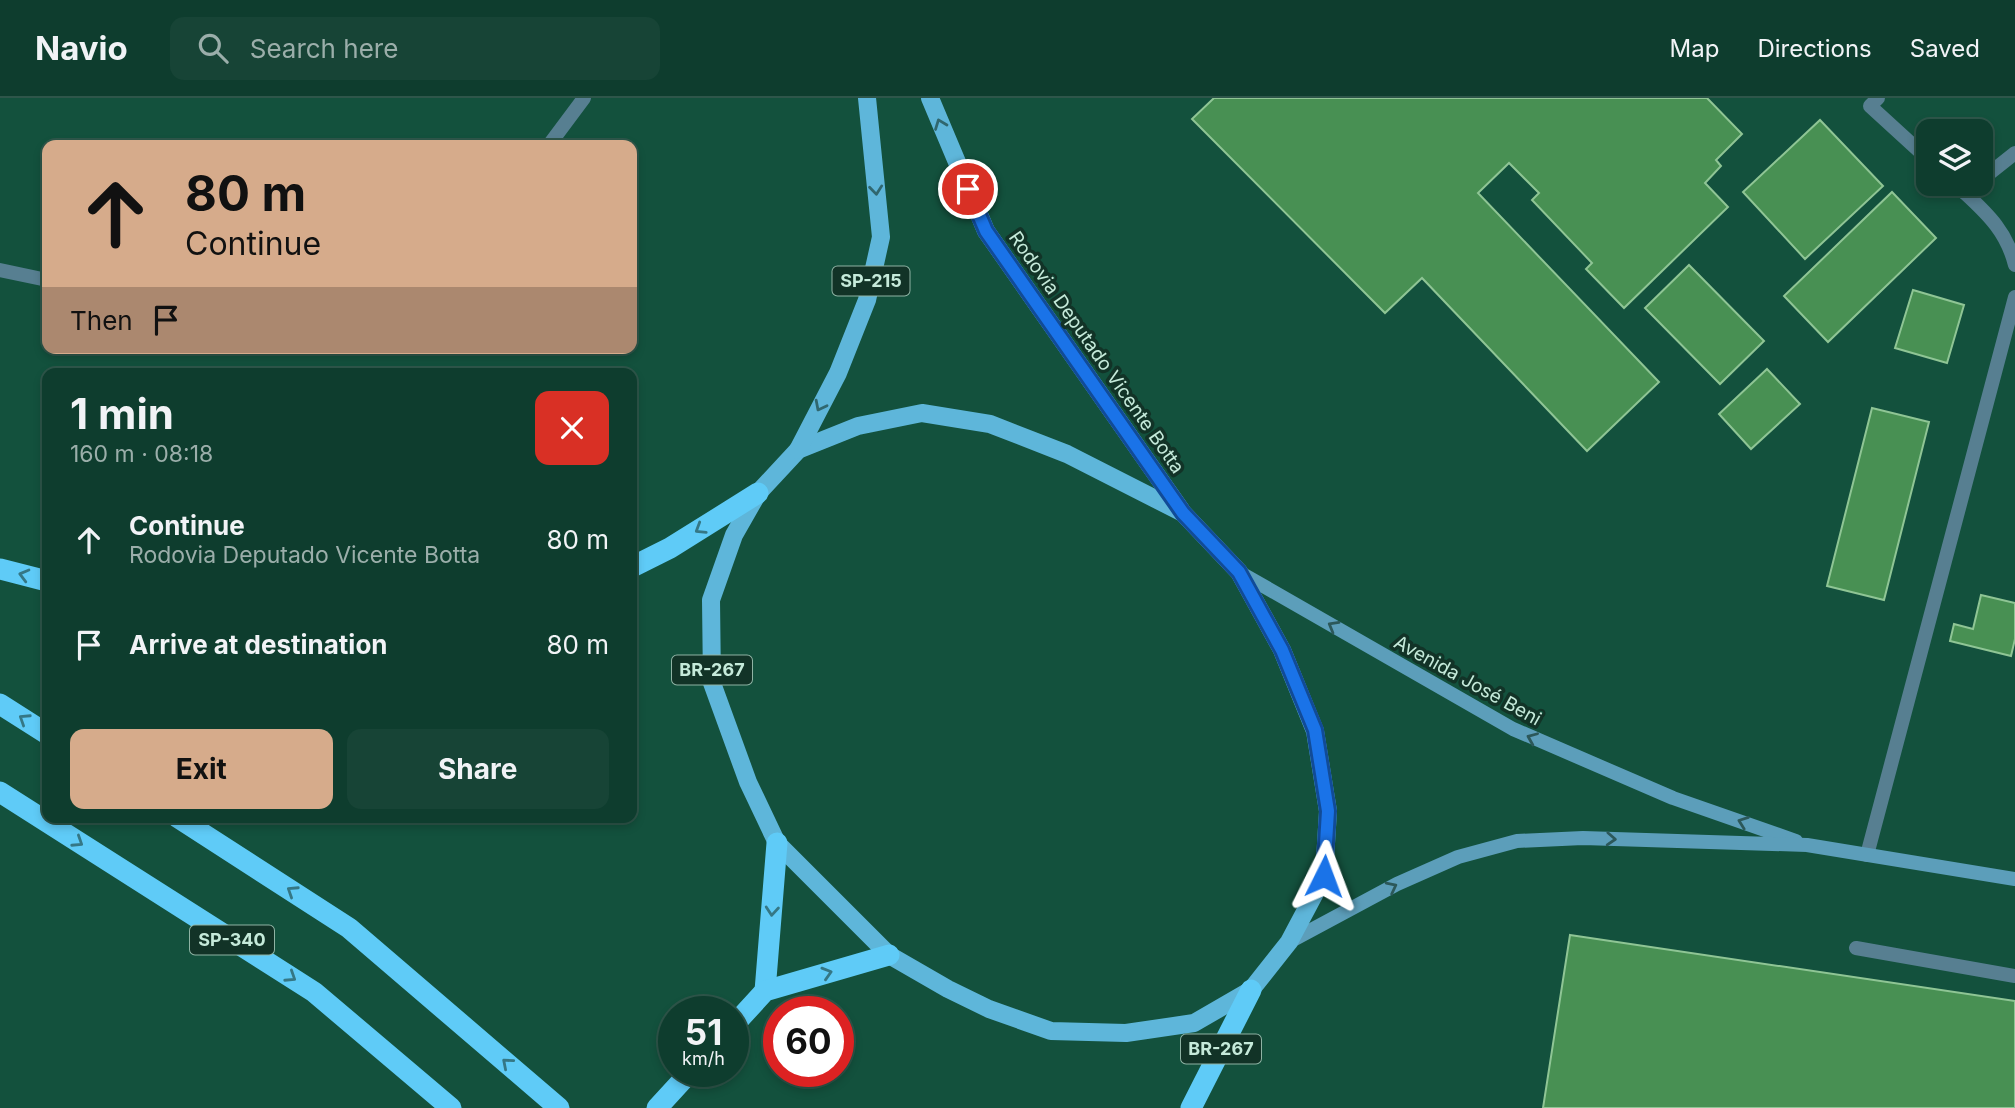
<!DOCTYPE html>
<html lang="en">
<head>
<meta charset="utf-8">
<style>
  :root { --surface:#0e3d2e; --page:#174436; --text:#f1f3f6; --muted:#9baeaa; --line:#2e564a; --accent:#d6ab8b }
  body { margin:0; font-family:Inter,sans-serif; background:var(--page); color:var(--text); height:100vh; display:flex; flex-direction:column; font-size:26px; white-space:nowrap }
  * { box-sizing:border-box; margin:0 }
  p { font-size:23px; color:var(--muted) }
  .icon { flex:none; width:38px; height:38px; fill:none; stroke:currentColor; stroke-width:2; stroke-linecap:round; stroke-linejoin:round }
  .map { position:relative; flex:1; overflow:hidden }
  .drawer { position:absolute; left:42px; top:270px; width:595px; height:455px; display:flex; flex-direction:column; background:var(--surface); border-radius:14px; box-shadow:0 4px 10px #0003,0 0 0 2px var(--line) }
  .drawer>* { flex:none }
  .top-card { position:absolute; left:42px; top:42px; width:595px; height:214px; border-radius:14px; box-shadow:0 4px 10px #0003,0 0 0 2px var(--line); background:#d6ab8b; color:#111; overflow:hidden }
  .tools { position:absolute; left:1916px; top:21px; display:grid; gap:14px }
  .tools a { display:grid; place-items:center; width:77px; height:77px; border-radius:14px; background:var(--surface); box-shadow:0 4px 10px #0003,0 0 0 2px var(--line); font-size:35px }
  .speed { position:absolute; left:658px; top:898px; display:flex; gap:14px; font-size:35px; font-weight:700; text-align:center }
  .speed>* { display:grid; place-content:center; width:91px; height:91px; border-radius:50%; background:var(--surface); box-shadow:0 4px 10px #0003,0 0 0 2px var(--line); line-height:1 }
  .speed small { font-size:18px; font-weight:400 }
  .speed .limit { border:10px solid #d22; background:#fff; color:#111 }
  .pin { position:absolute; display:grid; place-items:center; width:60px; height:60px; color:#fff; margin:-30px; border:4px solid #fff; border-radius:50%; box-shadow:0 2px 7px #0007 }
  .me { position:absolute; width:77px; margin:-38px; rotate:3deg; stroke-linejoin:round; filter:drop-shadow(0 0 5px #0008) }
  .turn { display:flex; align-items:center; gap:24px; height:147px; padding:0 28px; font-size:32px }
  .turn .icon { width:91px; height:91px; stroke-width:2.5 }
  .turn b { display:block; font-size:49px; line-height:60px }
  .then { display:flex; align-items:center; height:66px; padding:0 28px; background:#0003; gap:14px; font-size:26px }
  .round { display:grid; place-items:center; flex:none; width:74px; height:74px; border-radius:14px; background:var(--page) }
  .overview { display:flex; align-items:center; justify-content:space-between; height:119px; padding:0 28px }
  h1 { font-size:42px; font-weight:700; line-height:52px }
  .cta { display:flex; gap:14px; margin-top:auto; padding:14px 28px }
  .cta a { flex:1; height:80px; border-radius:14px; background:var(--accent); color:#111; font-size:28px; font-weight:700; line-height:80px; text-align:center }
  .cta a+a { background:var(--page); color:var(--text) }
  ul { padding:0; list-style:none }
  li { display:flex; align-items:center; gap:21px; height:105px; padding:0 28px }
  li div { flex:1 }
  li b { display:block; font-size:26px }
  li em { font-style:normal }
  header { display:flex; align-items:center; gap:42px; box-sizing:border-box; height:98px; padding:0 35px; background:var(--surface); border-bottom:2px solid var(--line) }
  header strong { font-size:33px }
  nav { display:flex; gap:38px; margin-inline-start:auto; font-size:24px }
  .search { width:490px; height:63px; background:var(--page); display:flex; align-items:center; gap:18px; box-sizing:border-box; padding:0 24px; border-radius:14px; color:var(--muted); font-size:26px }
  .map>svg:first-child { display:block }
  .building { fill:#489053; stroke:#8fc595; stroke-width:2 }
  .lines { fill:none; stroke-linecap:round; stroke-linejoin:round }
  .lane { stroke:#577f91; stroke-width:14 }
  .secondary { stroke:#5c9eba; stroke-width:14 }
  .primary { stroke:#5eb6da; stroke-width:18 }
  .highway { stroke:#5fcbf7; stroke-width:21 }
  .oneway { stroke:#30676f }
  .oneway2 { stroke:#357785 }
  .oneway3 { stroke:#2c585a }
  .route-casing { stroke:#114b97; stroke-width:18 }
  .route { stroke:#1a73e8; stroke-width:12 }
  .labels { text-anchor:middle; stroke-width:7; stroke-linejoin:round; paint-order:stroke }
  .shield { fill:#123327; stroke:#8fb3a4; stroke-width:2 }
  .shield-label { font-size:18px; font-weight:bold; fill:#c5eada }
  .street-label { font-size:19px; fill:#c5eada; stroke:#123327 }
</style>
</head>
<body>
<header>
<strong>Navio</strong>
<div class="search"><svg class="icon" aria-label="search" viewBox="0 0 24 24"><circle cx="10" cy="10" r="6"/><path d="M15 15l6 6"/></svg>Search here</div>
<nav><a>Map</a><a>Directions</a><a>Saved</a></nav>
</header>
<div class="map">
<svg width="2015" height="1010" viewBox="0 0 2015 1010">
  <rect width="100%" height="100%" fill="#13513d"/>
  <!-- building -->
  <g class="building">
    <path d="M1214 0H1707L1742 36 1716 62 1721 68 1705 85 1728 109 1624 210 1586 171 1592 165 1532 102 1539 95 1509 65 1478 95 1659 284 1587 353 1422 180 1385 215 1192 21Z"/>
    <path d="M1820 22 1883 88 1805 161 1743 94Z"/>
    <path d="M1892 94 1936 140 1828 244 1784 198Z"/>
    <path d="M1689 167 1764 243 1720 286 1645 210Z"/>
    <path d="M1913 192 1964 207 1947 265 1895 250Z"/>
    <path d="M1767 271 1800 306 1751 351 1719 316Z"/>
    <path d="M1872 310 1929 324 1884 502 1827 488Z"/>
    <path d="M1981 497 2015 505V541L2011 558 1950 543 1954 526 1973 531Z"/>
    <path d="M1570 837 2015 903V1010H1543Z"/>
  </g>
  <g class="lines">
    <!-- lane -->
    <g class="lane">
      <path d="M1878 0 1870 8 1928 61"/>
      <path d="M549 47 584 0"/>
      <path d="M1981 82 2015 55"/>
      <path d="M1955 86 1965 95 1976 86"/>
      <path d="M1965 95C1989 117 2007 135 2015 167"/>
      <path d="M0 172 47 182"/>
      <path d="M1867 757 2015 199"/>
      <path d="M1856 850 2015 878"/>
    </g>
    <!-- secondary -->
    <g class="secondary">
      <path d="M1239 474 1513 631 1673 700 1796 743"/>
      <path d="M1289 844 1397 786 1458 759 1517 743 1583 740 1807 747 2015 781"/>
    </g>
    <!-- primary -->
    <g class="primary">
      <path d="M930 0 986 133 1181 412"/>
      <path d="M922 315 990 326 1067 356 1183 415 1239 474 1282 552 1315 633 1328 713 1324 778 1289 844 1251 892 1194 925 1126 935 1051 933 989 911 948 891 889 857 777 745 748 684 712 585 711 502 734 437 758 395 798 352 858 328Z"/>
      <path d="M798 352 838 275 867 202 881 139 867 0"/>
    </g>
    <!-- highway -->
    <g class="highway">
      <path d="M632 469 670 450 758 395"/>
      <path d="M0 471 47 483"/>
      <path d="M0 606 47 636"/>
      <path d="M0 694 314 894 451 1010"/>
      <path d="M177 719 349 830 559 1010"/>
      <path d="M765 893 777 745"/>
      <path d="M733 928 765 893 889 857"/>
      <path d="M657 1010 691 973"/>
      <path d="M1191 1010 1251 892"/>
    </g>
  </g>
  <!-- one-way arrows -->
  <defs><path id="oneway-chevron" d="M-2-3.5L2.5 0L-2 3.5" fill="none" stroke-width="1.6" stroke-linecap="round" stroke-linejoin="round" transform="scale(1.75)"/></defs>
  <g class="oneway">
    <use href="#oneway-chevron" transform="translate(940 26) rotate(-111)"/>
    <use href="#oneway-chevron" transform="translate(876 92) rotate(84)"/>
    <use href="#oneway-chevron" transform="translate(820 308) rotate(117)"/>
  </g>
  <g class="oneway2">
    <use href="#oneway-chevron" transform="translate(700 431) rotate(148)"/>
    <use href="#oneway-chevron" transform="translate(24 477) rotate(-165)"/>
    <use href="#oneway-chevron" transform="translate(24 621) rotate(-147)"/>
    <use href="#oneway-chevron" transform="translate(78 744) rotate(33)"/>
    <use href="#oneway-chevron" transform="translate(292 793) rotate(-147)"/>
    <use href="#oneway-chevron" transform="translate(772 813) rotate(95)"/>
    <use href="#oneway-chevron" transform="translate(827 875) rotate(-17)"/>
    <use href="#oneway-chevron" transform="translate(291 879) rotate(33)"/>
    <use href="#oneway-chevron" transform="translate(507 965) rotate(-139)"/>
  </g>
  <g class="oneway3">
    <use href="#oneway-chevron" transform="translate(1333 528) rotate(-150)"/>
    <use href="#oneway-chevron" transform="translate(1532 640) rotate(-157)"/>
    <use href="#oneway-chevron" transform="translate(1743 724) rotate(-160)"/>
    <use href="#oneway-chevron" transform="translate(1611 741) rotate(3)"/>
    <use href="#oneway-chevron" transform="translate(1392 789) rotate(-27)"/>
  </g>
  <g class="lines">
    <defs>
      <path id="route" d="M968 91 986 133 1183 415 1239 474 1282 552 1315 632 1328 713 1324 778"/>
    </defs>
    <!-- route casing -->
    <use href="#route" class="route-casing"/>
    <!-- route -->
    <use href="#route" class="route"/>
  </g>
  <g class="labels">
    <!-- shield labels -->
    <g class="shield">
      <rect x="832.5" y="168.5" width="77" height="29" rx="5"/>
      <rect x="672" y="557.5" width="80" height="29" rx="5"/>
      <rect x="190" y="827.5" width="84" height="29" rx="5"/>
      <rect x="1181" y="936.5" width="80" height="29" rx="5"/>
    </g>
    <g class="shield-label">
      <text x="871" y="189">SP-215</text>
      <text x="712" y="578">BR-267</text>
      <text x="232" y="848">SP-340</text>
      <text x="1221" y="957">BR-267</text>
    </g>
    <!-- street labels -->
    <g class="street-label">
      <text transform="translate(1097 254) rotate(55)" y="7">Rodovia Deputado Vicente Botta</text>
      <text transform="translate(1468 582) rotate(29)" y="7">Avenida José Beni</text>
    </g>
  </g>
</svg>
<div class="tools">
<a><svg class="icon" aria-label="layers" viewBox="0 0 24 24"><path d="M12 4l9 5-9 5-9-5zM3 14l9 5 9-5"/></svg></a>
</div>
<div class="speed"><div>51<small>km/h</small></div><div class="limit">60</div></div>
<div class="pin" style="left:968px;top:91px;background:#d93025"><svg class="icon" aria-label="arrive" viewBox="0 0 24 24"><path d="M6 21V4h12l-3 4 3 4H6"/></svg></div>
<svg class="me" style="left:1324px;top:778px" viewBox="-20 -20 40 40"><path d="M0-17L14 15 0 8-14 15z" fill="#1a73e8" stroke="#fff" stroke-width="4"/></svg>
<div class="top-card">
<div class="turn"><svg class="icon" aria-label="ahead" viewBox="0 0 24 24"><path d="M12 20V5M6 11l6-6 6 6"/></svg><div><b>80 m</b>Continue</div></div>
<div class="then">Then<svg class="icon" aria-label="arrive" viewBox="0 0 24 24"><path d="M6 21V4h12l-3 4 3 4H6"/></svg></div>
</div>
<section class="drawer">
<div class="overview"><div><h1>1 min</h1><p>160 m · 08:18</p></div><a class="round" style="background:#d93025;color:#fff"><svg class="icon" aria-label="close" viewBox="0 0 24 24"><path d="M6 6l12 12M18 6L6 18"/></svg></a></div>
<ul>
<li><svg class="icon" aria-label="ahead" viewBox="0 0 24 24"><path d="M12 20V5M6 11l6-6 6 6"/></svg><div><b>Continue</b><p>Rodovia Deputado Vicente Botta</p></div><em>80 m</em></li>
<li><svg class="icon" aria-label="arrive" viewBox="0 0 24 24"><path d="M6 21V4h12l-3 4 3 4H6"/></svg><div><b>Arrive at destination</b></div><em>80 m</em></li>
</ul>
<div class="cta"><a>Exit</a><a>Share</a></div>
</section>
</div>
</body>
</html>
